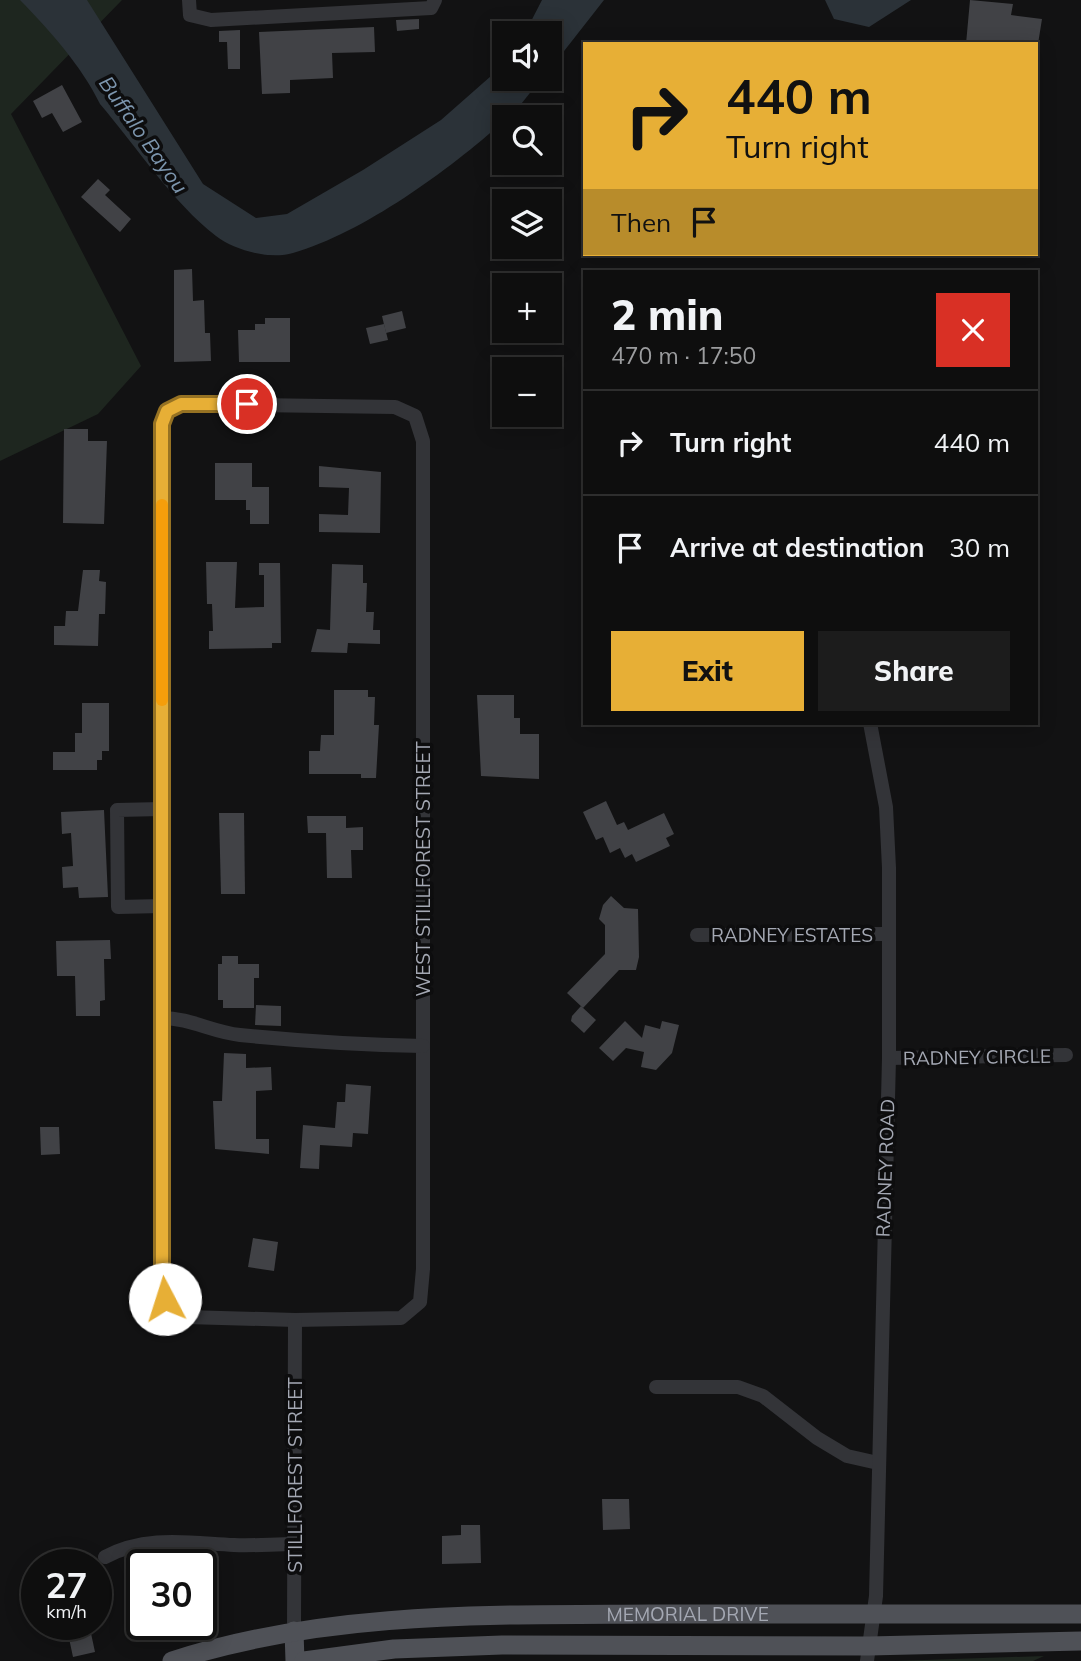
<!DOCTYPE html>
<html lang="en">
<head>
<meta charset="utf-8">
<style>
  :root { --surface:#0e0e0e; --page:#1c1c1c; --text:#f1f3f6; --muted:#9b9c9e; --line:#2e2e2e; --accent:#e7af36 }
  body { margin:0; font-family:Mulish,sans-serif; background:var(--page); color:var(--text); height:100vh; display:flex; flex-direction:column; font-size:26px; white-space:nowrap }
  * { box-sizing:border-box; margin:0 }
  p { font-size:23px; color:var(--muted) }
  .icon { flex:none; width:38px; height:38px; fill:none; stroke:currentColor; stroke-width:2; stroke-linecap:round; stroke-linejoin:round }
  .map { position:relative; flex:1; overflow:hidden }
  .details { position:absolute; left:583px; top:270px; width:455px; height:455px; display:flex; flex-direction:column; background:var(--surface); border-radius:0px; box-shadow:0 4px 18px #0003,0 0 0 2px var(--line) }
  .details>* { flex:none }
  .hud { position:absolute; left:583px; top:42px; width:455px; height:214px; border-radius:0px; box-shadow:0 4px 18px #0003,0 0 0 2px var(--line); background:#e7af36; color:#111; overflow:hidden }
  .tools { position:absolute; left:492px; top:21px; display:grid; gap:14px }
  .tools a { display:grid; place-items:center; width:70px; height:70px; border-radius:0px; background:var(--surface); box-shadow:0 4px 18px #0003,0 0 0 2px var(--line); font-size:35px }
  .speed { position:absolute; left:21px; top:1549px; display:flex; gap:14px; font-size:35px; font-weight:700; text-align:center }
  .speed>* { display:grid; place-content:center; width:91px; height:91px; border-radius:50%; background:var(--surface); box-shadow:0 4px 18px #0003,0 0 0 2px var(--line); line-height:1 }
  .speed small { font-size:18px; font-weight:400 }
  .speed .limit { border:4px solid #111; border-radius:10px; background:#fff; color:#111 }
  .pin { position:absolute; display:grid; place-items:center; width:60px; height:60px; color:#fff; margin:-30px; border:4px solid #fff; border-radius:50%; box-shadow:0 2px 7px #0007 }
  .me { position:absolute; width:77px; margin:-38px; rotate:355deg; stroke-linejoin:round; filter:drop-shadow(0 0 5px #0008) }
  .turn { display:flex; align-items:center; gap:24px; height:147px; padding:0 28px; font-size:32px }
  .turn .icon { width:91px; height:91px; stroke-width:2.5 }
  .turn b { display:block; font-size:49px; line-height:60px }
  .then { display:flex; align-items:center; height:66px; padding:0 28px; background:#0003; gap:14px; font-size:26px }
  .round { display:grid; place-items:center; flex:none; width:74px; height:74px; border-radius:0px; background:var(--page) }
  .overview { display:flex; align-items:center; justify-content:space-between; height:119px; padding:0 28px }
  h1 { font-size:42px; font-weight:800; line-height:52px }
  .cta { display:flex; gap:14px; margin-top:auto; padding:14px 28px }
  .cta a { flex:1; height:80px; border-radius:0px; background:var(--accent); color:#111; font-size:28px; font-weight:800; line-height:80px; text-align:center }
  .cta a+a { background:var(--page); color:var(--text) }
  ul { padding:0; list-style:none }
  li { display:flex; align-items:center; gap:21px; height:105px; padding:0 28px; border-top:2px solid var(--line) }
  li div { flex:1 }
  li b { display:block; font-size:26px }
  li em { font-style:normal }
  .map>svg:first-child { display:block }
  .green { fill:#1e261f }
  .water { fill:#2b3238 }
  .building { fill:#414246 }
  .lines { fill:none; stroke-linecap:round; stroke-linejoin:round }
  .minor { stroke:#333438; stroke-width:14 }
  .major { stroke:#4f5157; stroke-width:19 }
  .route-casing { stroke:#967223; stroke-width:18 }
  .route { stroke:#e7af36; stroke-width:12 }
  .slow { stroke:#f59e0b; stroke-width:12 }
  .labels { text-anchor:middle; stroke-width:7; stroke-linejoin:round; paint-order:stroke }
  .street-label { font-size:19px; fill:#a4a8b3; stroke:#0d0d0e }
  .water-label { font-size:21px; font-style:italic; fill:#7c95ad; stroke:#0d0d0e }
</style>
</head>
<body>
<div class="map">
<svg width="1081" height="1661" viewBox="0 0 1081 1661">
  <rect width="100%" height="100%" fill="#121213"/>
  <!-- green -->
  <g class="green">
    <path d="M0 0H122L11 114 141 366 98 414 0 461Z"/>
    <path d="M1044 1656 1033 1661H895Z"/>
  </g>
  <!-- water -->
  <g class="water">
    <path d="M20 0H87L203 184 256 218 287 214 363 170 441 120 491 76 504 60V79H541L514 113 504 117V121C449 170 363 233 293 253 270 260 234 250 216 236 173 203 136 146 100 104 81 65 50 31 20 0Z"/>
    <path d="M542 0H604L550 69V33H525Z"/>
    <path d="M825 0H911L869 27 834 19Z"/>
  </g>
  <!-- building -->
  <g class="building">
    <path d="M970 0 1013 4 1011 15 1042 19 1038 44H966Z"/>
    <path d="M419 19V29L397 31 396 20Z"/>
    <path d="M374 27 375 52 332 53 333 78 290 80V93L262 94 259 32Z"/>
    <path d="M240 30V69H228L227 42H219V31Z"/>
    <path d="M62 85 82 122 63 132 52 113 42 118 33 101Z"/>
    <path d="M98 179 110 190 105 195 131 219 120 232 81 197Z"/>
    <path d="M192 269 193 301 204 300 205 333H210L211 361 174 362V270Z"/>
    <path d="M402 311 406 328 386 333 382 316Z"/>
    <path d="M265 318H290V362H239L238 330H255V324H265Z"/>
    <path d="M384 324 388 340 370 344 366 328Z"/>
    <path d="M64 429H88V441H107L104 524 63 523Z"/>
    <path d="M215 463H252V487H269V524H250V510H246V500H215Z"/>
    <path d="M319 466 381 472 380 533 319 532V514L348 515 349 488 319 487Z"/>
    <path d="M206 562H237L235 608 264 607V575H259V563H280L281 643H272V648L209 649V631H213L212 604H207Z"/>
    <path d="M332 564 363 565V583H367L366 612H374L373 630H380V644L348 643 347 653 311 652 317 629 330 630Z"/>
    <path d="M83 570H100L99 581 106 582 105 614H99L98 646 54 645V626H65L66 611H78Z"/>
    <path d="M334 690H368V697H375L374 725H379L376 778H361V774H309V751H320L321 735H334Z"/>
    <path d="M477 695H514V718H520V734H539V779L481 776Z"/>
    <path d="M82 703H109V751H102V760H97V770H53V752H75V733H82Z"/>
    <path d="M606 801 617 825 624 822 628 830 664 813 674 834 666 838 670 846 636 862 632 854 625 858 620 848 610 853 603 837 596 840 583 812Z"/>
    <path d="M104 810 108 897 79 898 78 887 63 888 62 867 73 866 71 833 62 834 61 812Z"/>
    <path d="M219 813H244L245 894H221Z"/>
    <path d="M307 816H346V828L363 827V850H351L352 878H327L326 833H308Z"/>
    <path d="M611 896 624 908 638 909 639 957 636 970H619L583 1008 567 993 605 954V925L599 919 603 905Z"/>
    <path d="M110 940 111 959H104L105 1000 100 1001V1016H76L75 976H57L56 941Z"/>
    <path d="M222 956H238V964H259V978H254V1008H223V1000H218V964H222Z"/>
    <path d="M256 1005 281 1006V1026L255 1025Z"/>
    <path d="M581 1006 596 1020 584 1033 571 1021 572 1016Z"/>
    <path d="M625 1021 642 1038 645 1025 660 1029 662 1021 679 1025 672 1053 656 1070 641 1067 644 1052 626 1048 613 1061 599 1048Z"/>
    <path d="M224 1053 246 1054V1068L271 1067 272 1090 256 1091V1139H269V1154L215 1149 213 1101H222Z"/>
    <path d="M346 1084 371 1086 368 1134 353 1133 352 1147 320 1145 319 1169 300 1168 303 1125 335 1128 337 1102H345Z"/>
    <path d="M40 1127H59L60 1154 41 1155Z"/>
    <path d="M253 1238 278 1242 274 1271 248 1267Z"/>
    <path d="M602 1499H629L630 1529 603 1530Z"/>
    <path d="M461 1525H480L481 1563 442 1564V1536L461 1535Z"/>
    <path d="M66 1624H89L95 1652 73 1657Z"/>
  </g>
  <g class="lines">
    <!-- minor -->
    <g class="minor">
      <path d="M189 0 190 15 211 20 431 8 435 0"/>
      <path d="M181 404 395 407 415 416 423 441V1269L420 1302 401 1318 295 1320 186 1317 165 1299 162 1285 161 424 167 411Z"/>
      <path d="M162 809 117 810 118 907 162 906"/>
      <path d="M697 935 887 934"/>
      <path d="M162 1018C190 1018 212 1032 240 1035 300 1041 362 1045 423 1046"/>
      <path d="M889 1058 1066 1055"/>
      <path d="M656 1387H738L763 1396 817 1438 847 1456 878 1463"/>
      <path d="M105 1557C146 1535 189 1543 234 1545 254 1546 274 1544 294 1544"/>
      <path d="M294 1631 295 1320"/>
      <path d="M867 1661 876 1596 889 1058V868L886 807 870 723"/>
    </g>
    <!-- major -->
    <g class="major">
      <path d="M294 1631 295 1661"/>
      <path id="s1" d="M172 1661C325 1611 492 1615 651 1614 794 1614 938 1614 1081 1614"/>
      <path d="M304 1661 394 1649 502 1645 869 1646 1081 1641"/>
    </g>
  </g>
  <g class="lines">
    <defs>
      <path id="route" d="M165 1299 162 1285V424L167 411 181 404H247"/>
    </defs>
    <!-- route casing -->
    <use href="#route" class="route-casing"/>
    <!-- route -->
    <use href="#route" class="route"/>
    <!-- slow -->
    <path class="slow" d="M162 505V700"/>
  </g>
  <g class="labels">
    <!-- street labels -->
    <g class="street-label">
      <text transform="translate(423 869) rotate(-90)" y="7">WEST STILLFOREST STREET</text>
      <text x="792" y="942">RADNEY ESTATES</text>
      <text transform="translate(977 1057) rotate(-1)" y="7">RADNEY CIRCLE</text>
      <text transform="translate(885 1168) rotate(-88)" y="7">RADNEY ROAD</text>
      <text transform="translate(295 1475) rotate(-90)" y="7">STILLFOREST STREET</text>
      <text dy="7" stroke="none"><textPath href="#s1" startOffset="520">MEMORIAL DRIVE</textPath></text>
    </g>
    <!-- water labels -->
    <g class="water-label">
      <text transform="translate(143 135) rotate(55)" y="7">Buffalo Bayou</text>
    </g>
  </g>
</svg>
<div class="tools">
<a><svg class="icon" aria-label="sound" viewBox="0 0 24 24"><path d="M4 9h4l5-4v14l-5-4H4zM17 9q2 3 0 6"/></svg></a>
<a><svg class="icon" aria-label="search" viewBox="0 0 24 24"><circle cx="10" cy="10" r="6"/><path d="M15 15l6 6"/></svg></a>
<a><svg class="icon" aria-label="layers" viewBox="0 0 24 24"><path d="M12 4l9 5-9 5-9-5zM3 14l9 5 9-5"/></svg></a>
<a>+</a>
<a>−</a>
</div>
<div class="speed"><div>27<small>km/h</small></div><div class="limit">30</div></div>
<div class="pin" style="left:247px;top:404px;background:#d93025"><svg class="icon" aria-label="arrive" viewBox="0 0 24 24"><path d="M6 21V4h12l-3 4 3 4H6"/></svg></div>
<svg class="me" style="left:165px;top:1299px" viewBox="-20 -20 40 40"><circle r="19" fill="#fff"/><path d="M0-13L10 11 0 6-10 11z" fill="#e7af36"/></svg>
<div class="hud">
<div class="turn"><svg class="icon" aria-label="right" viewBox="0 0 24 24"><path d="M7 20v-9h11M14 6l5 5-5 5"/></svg><div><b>440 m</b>Turn right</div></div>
<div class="then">Then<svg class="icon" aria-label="arrive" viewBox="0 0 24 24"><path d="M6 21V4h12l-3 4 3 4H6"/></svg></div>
</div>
<section class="details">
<div class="overview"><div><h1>2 min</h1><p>470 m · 17:50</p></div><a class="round" style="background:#d93025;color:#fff"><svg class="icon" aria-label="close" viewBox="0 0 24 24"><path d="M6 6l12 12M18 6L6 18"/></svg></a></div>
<ul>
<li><svg class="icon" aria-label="right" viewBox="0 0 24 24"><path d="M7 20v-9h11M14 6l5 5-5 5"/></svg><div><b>Turn right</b></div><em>440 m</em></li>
<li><svg class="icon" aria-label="arrive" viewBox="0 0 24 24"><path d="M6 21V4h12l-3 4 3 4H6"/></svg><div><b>Arrive at destination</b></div><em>30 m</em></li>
</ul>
<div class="cta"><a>Exit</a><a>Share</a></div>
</section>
</div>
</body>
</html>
